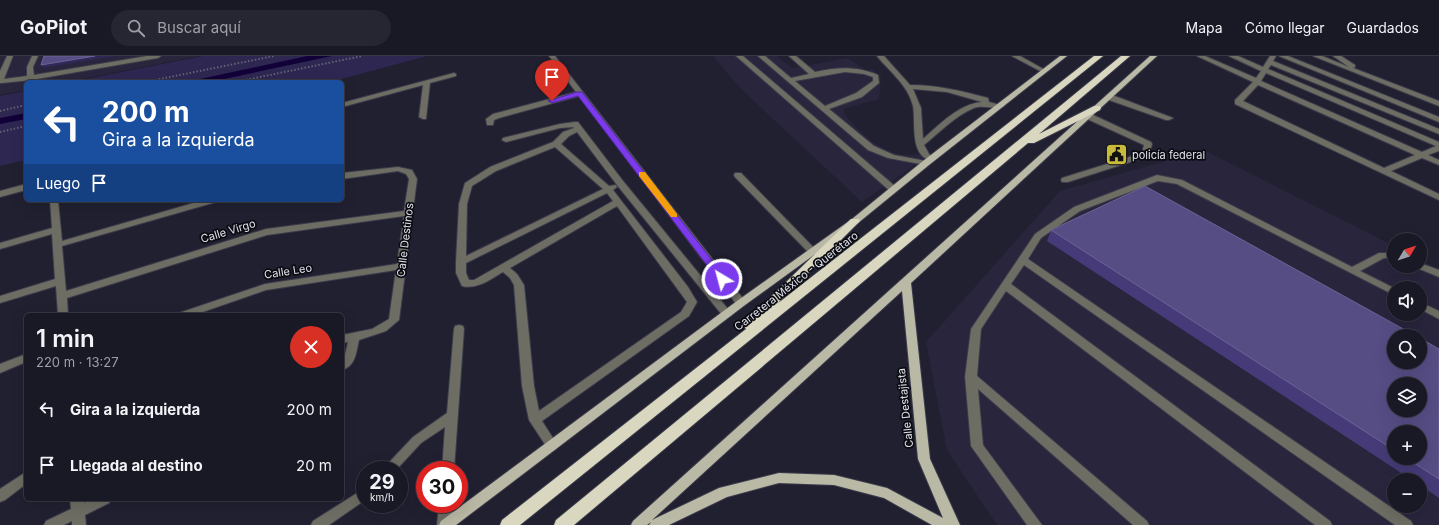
<!DOCTYPE html>
<html lang="es">
<head>
<meta charset="utf-8">
<style>
  :root { --surface:#191825; --page:#262532; --text:#f1f3f6; --muted:#9fa0a7; --line:#373742 }
  body { margin:0; font-family:Inter,sans-serif; background:var(--page); color:var(--text); height:100vh; display:flex; flex-direction:column; font-size:15px; white-space:nowrap }
  * { box-sizing:border-box; margin:0 }
  p { font-size:13px; color:var(--muted) }
  .icon { flex:none; width:22px; height:22px; fill:none; stroke:currentColor; stroke-width:2; stroke-linecap:round; stroke-linejoin:round }
  .map { position:relative; flex:1; overflow:hidden }
  .drawer { position:absolute; left:24px; top:257px; width:320px; height:188px; display:flex; flex-direction:column; background:var(--surface); border-radius:6px; box-shadow:0 4px 16px #0002,0 0 0 1px var(--line) }
  .drawer>* { flex:none }
  .banner { position:absolute; left:24px; top:24px; width:320px; height:122px; border-radius:6px; box-shadow:0 4px 16px #0002,0 0 0 1px var(--line); background:#1a4fa0; color:#fff; overflow:hidden }
  .needle { width:26px; rotate:51deg }
  .controls { position:absolute; left:1387px; top:177px; display:grid; gap:8px }
  .controls a { display:grid; place-items:center; width:40px; height:40px; border-radius:50%; background:var(--surface); box-shadow:0 4px 16px #0002,0 0 0 1px var(--line); font-size:20px }
  .speed { position:absolute; left:356px; top:405px; display:flex; gap:8px; font-size:20px; font-weight:700; text-align:center }
  .speed>* { display:grid; place-content:center; width:52px; height:52px; border-radius:50%; background:var(--surface); box-shadow:0 4px 16px #0002,0 0 0 1px var(--line); line-height:1 }
  .speed small { font-size:10px; font-weight:400 }
  .speed .limit { border:6px solid #d22; background:#fff; color:#111 }
  .pin { position:absolute; display:grid; place-items:center; width:34px; height:34px; color:#fff; margin:-41px -17px; border-radius:50% 50% 50% 0; rotate:-45deg; box-shadow:0 0 4px #0007 }
  .pin .icon { rotate:45deg }
  .me { position:absolute; width:44px; margin:-22px; rotate:323deg; stroke-linejoin:round; filter:drop-shadow(0 0 3px #0008) }
  .turn { display:flex; align-items:center; gap:14px; height:84px; padding:0 12px; font-size:18px }
  .turn .icon { width:52px; height:52px; stroke-width:2.5 }
  .turn b { display:block; font-size:28px; line-height:34px }
  .then { display:flex; align-items:center; height:38px; padding:0 12px; background:#0003; gap:8px; font-size:15px }
  .round { display:grid; place-items:center; flex:none; width:42px; height:42px; border-radius:21px; background:var(--page) }
  .head { display:flex; align-items:center; justify-content:space-between; height:68px; padding:0 12px }
  h1 { font-size:24px; font-weight:600; line-height:30px }
  ul { padding:0; list-style:none }
  li { display:flex; align-items:center; gap:12px; height:56px; padding:0 12px }
  li div { flex:1 }
  li b { display:block; font-size:15px }
  li em { font-style:normal }
  header { display:flex; align-items:center; gap:24px; box-sizing:border-box; height:56px; padding:0 20px; background:var(--surface); border-bottom:1px solid var(--line) }
  header strong { font-size:19px }
  nav { display:flex; gap:22px; margin-inline-start:auto; font-size:14px }
  .search { width:280px; height:36px; background:var(--page); display:flex; align-items:center; gap:10px; box-sizing:border-box; padding:0 14px; border-radius:22px; color:var(--muted); font-size:15px }
  .map>svg:first-child { display:block }
  .built { fill:#28253d; fill-rule:evenodd }
  .green { fill:#2d2752 }
  .water { fill:#120039 }
  .lines { fill:none; stroke-linecap:round; stroke-linejoin:round }
  .minor-casing { stroke:#3c3b4b; stroke-width:2 }
  .major-casing { stroke:#3c3b4b; stroke-width:2 }
  .highway-casing { stroke:#3c3b4b; stroke-width:2 }
  .path { stroke:#646473; stroke-width:2; stroke-dasharray:1.5 2; stroke-linecap:butt }
  .minor { fill:#6e6d63; fill-rule:evenodd }
  .major { fill:#bab9a5; fill-rule:evenodd }
  .highway { fill:#d9d7bf; fill-rule:evenodd }
  .wall { fill:#463b78; fill-rule:evenodd }
  .shaded-wall { fill:#302856 }
  .building { fill:#574d85; stroke:#6c6495; fill-rule:evenodd }
  .route { fill:#7c3aed; stroke:#51269a }
  .slow { fill:#f59e0b }
  .labels { text-anchor:middle; stroke-width:3.5; stroke-linejoin:round; paint-order:stroke }
  .poi-label { font-size:11px; fill:#e2e2ee; stroke:#0b0b12; text-anchor:start }
  .street-label { font-size:11px; fill:#e2e2ee; stroke:#0b0b12 }
</style>
</head>
<body>
<header>
<strong>GoPilot</strong>
<div class="search"><svg class="icon" aria-label="search" viewBox="0 0 24 24"><circle cx="10" cy="10" r="6"/><path d="M15 15l6 6"/></svg>Buscar aquí</div>
<nav><a>Mapa</a><a>Cómo llegar</a><a>Guardados</a></nav>
</header>
<div class="map">
<svg width="1439" height="469" viewBox="0 0 1439 469">
  <rect width="100%" height="100%" fill="#212031"/>
  <!-- built -->
  <g class="built">
    <path d="M0 0H199L67 26H26V34L0 39Z"/>
    <path d="M713 0H777L792 12 848 2 866 14 872 13 881 21 879 43 843 53 845 59 854 69 871 85 888 95 902 99 931 98 862 146 742 34Z"/>
    <path d="M1204 94 1394 190V210H1420V204L1439 213V469H997L947 394 926 286 1060 135ZM1394 232H1420V258H1394ZM1394 280H1420V306H1394ZM1394 328H1420V354H1394ZM1394 376H1420V402H1394ZM1394 424H1420V450H1394Z"/>
  </g>
  <!-- green -->
  <g class="green">
    <path d="M203 0H427L330 26H71Z"/>
    <path d="M26 35V104L0 110V40Z"/>
  </g>
  <!-- water -->
  <g class="water">
    <path d="M307 0H332L210 26H186Z"/>
    <path d="M26 57V63L0 68V62Z"/>
  </g>
  <g class="lines">
    <defs>
      <g id="minor">
        <path d="M7 0H13L4 23 27 20V11L32 0H38L33 11 34 19 147 0H161L158 2 31 24 2 27H0V15Z"/>
        <path d="M549 0H555L745 245 746 247 745 249H737L579 40 499 62 494 64 493 69H487L486 63 493 58 576 36Z"/>
        <path d="M736 0H743L896 131 897 133 896 135H890Z"/>
        <path d="M758 0H765L791 22 809 18 789 0H796L815 16C837 11 857 10 878 19L879 27 862 41 829 53 874 90 894 99 926 105 930 107 926 109 888 102 868 94ZM845 16 864 18 873 21V25L856 37 825 50 795 25Z"/>
        <path d="M877 0H884L910 29C937 29 962 35 988 42L989 46 1004 50C998 55 983 48 974 52 955 60 940 76 924 89L929 98 935 103 931 105C909 99 916 66 913 50 908 29 890 16 877 0ZM913 33 947 36 982 46C959 48 940 68 923 83L921 52Z"/>
        <path d="M1012 0H1020L1047 15 1042 16Z"/>
        <path d="M1197 0H1205L1256 22 1261 15 1229 0H1238L1263 11 1270 0H1276L1273 5 1439 73V78L1271 9 1268 13 1439 86V95L1428 99 1439 104V109L1422 102 1391 115 1439 138V144L1235 48V44L1253 26ZM1266 17 1436 90 1422 96 1261 25ZM1258 29 1415 99 1384 112 1243 45Z"/>
        <path d="M1279 0H1288L1439 61V66Z"/>
        <path d="M1313 0H1322L1349 11 1333 0H1341L1355 9V11L1353 12 1439 45V50Z"/>
        <path d="M454 17 456 18V20L430 27 426 63H423L419 61 423 29 342 51V47Z"/>
        <path d="M1106 39H1112L1173 62 1169 64H1166L1106 43Z"/>
        <path d="M1085 58H1091L1151 86 1152 88 1149 100 1068 126H1062L1061 124 1062 122 1142 97 1144 89 1085 62Z"/>
        <path d="M575 66H578L623 125 732 258 731 260H723L617 129 577 76 569 80 561 88 609 130 616 129 617 131 613 134 688 231 697 246 689 260 542 365 558 390 556 393 552 395 548 393 529 364 522 330 514 229 510 222 503 216C491 223 477 234 462 230L456 217V206L459 148 465 127 490 111 553 86 563 76 574 72 573 71 560 72 506 86 502 84 503 82 560 68ZM555 91 603 133 466 200 467 148 472 130 496 115ZM607 137 613 145 474 224H469L466 217V207ZM617 150 687 246 681 256 539 355 534 330 524 229 517 218 510 212Z"/>
        <path d="M398 111 412 114 417 123 399 264 386 275 359 284C356 296 356 310 342 314V304L344 303 348 286 342 287V279L372 273 389 263 396 214 266 234 194 259H178L179 257 265 228 397 208 404 160 267 179 67 242 68 259H58L56 230 0 247V240L55 223 52 178 0 193V187L52 172 50 144H58L62 185 204 144H217L216 146 62 190 66 235 266 173 404 155 409 123 406 118 398 115 342 123V117Z"/>
        <path d="M735 117H741L816 194 818 196 816 198H810L735 121 734 119Z"/>
        <path d="M1157 119 1182 124 1352 211 1379 197H1394V203L1384 202 1360 215 1394 232V239L1177 128 1158 125 1080 155 1041 182 1028 203 1411 465 1413 469H1395L1024 209 1011 228 1330 465 1332 469H1315L1006 235 981 273 977 320 1147 465 1149 469H1133L978 333 983 389 1042 469H1027L971 390 965 321 971 273 1035 178 1074 151Z"/>
        <path d="M26 128V134L0 141V135Z"/>
        <path d="M1420 207 1439 214V221L1417 212 1415 210H1420Z"/>
        <path d="M1420 246 1439 255V263L1420 253Z"/>
        <path d="M459 269 463 270 464 273 454 414H442L445 371 421 387 396 414H382L413 381 447 357 454 273 455 270Z"/>
        <path d="M26 298V306L0 317V308Z"/>
        <path d="M26 416V428L5 444 0 446V433Z"/>
        <path d="M365 432V444L329 469H311L313 465Z"/>
        <path d="M70 443H84V447L91 443H111L109 447 85 459 86 469H72V465L64 469H44L46 465 71 453Z"/>
        <path d="M439 448H453L451 469H437Z"/>
      </g>
      <g id="major">
        <path d="M1060 0H1067L929 109 858 167 745 249 456 469H439L441 465 737 245 852 163 923 105Z"/>
        <path d="M1150 0H1157L911 227 930 403 960 469H932L884 442 834 429 779 427 727 441 669 469H649L651 466 647 469H631L633 465ZM902 235 918 403 943 462 887 432 834 419 779 417 719 432 652 464Z"/>
      </g>
      <g id="highway">
        <path d="M1094 0H1103L520 469H500L502 464 746 273 743 269 745 266 851 163H859L860 165 777 248Z"/>
        <path d="M1121 0H1130L1039 78 1094 50H1100L1101 52 1100 54 1034 87H1028L574 469H554L556 464Z"/>
      </g>
    </defs>
    <!-- minor casing -->
    <use href="#minor" class="minor-casing"/>
    <!-- major casing -->
    <use href="#major" class="major-casing"/>
    <!-- highway casing -->
    <use href="#highway" class="highway-casing"/>
    <!-- path -->
    <g class="path">
      <path d="M145 26 274 0"/>
      <path d="M236 26 362 0"/>
      <path d="M0 55 26 49"/>
      <path d="M0 76 26 70"/>
    </g>
    <!-- minor -->
    <use href="#minor" class="minor"/>
    <!-- major -->
    <use href="#major" class="major"/>
    <!-- highway -->
    <use href="#highway" class="highway"/>
  </g>
  <!-- wall -->
  <path class="wall" d="M1051 174 1439 293V442L1420 429V424H1412L1047 185ZM1394 376 1420 402H1394Z"/>
  <!-- shaded-wall -->
  <path class="shaded-wall" d="M95 0H116L43 12 41 9Z"/>
  <!-- building -->
  <g class="building">
    <path d="M44 0H95L41 9Z"/>
    <path d="M1145 130 1416 280H1394V306H1420V282L1439 293V423L1406 402H1420V376H1394V394L1051 174ZM1394 328H1420V354H1394Z"/>
  </g>
  <!-- route -->
  <path class="route" d="M577 36H582L725 221 727 223 725 225H719L578 40 552 47 548 45Z"/>
  <!-- slow -->
  <path class="slow" d="M639 116H645L677 158V161H671L639 120Z"/>
  <!-- icons -->
  <defs>
    <symbol id="civic-square" viewBox="-11 -11 22 22"><rect x="-9" y="-9" width="18" height="18" rx="4" fill="#c8bb3b" stroke="#0b0b12"/><path d="M-.6-6.5H3V-4.5H.6V-3L4-1V1h2V6H-6V1h2V-1L-.6-3ZM-1.2 2.5V6h2.4V2.5Z" fill="#111"/></symbol>
  </defs>
  <g fill-rule="evenodd">
    <use href="#civic-square" x="1104" y="86" width="25" height="25"/>
  </g>
  <g class="labels">
    <!-- poi labels -->
    <g class="poi-label">
      <text x="1132" y="103">policía federal</text>
    </g>
    <!-- street labels -->
    <g class="street-label">
      <text transform="translate(228 175) rotate(-17)" y="4">Calle Virgo</text>
      <text transform="translate(405 184) rotate(-83)" y="4">Calle Destinos</text>
      <text transform="translate(288 215) rotate(-9)" y="4">Calle Leo</text>
      <text transform="translate(796 225) rotate(-38)" y="4">Carretera México - Querétaro</text>
      <text transform="translate(905 352) rotate(-96)" y="4">Calle Destajista</text>
    </g>
  </g>
</svg>
<div class="controls">
<a><svg class="needle" viewBox="-14 -14 28 28"><path d="M0-13l5 13h-10z" fill="#e53935"/><path d="M0 13l5-13h-10z" fill="#9fa0a7"/></svg></a>
<a><svg class="icon" aria-label="sound" viewBox="0 0 24 24"><path d="M4 9h4l5-4v14l-5-4H4zM17 9q2 3 0 6"/></svg></a>
<a><svg class="icon" aria-label="search" viewBox="0 0 24 24"><circle cx="10" cy="10" r="6"/><path d="M15 15l6 6"/></svg></a>
<a><svg class="icon" aria-label="layers" viewBox="0 0 24 24"><path d="M12 4l9 5-9 5-9-5zM3 14l9 5 9-5"/></svg></a>
<a>+</a>
<a>−</a>
</div>
<div class="speed"><div>29<small>km/h</small></div><div class="limit">30</div></div>
<div class="pin" style="left:552px;top:45px;background:#d93025"><svg class="icon" aria-label="arrive" viewBox="0 0 24 24"><path d="M6 21V4h12l-3 4 3 4H6"/></svg></div>
<svg class="me" style="left:722px;top:223px" viewBox="-20 -20 40 40"><circle r="17" fill="#7c3aed" stroke="#fff" stroke-width="3"/><path d="M0-11L8 9 0 5-8 9z" fill="#fff"/></svg>
<div class="banner">
<div class="turn"><svg class="icon" aria-label="left" viewBox="0 0 24 24"><path d="M17 20v-9H6M10 6l-5 5 5 5"/></svg><div><b>200 m</b>Gira a la izquierda</div></div>
<div class="then">Luego<svg class="icon" aria-label="arrive" viewBox="0 0 24 24"><path d="M6 21V4h12l-3 4 3 4H6"/></svg></div>
</div>
<section class="drawer">
<div class="head"><div><h1>1 min</h1><p>220 m · 13:27</p></div><a class="round" style="background:#d93025;color:#fff"><svg class="icon" aria-label="close" viewBox="0 0 24 24"><path d="M6 6l12 12M18 6L6 18"/></svg></a></div>
<ul>
<li><svg class="icon" aria-label="left" viewBox="0 0 24 24"><path d="M17 20v-9H6M10 6l-5 5 5 5"/></svg><div><b>Gira a la izquierda</b></div><em>200 m</em></li>
<li><svg class="icon" aria-label="arrive" viewBox="0 0 24 24"><path d="M6 21V4h12l-3 4 3 4H6"/></svg><div><b>Llegada al destino</b></div><em>20 m</em></li>
</ul>
</section>
</div>
</body>
</html>
